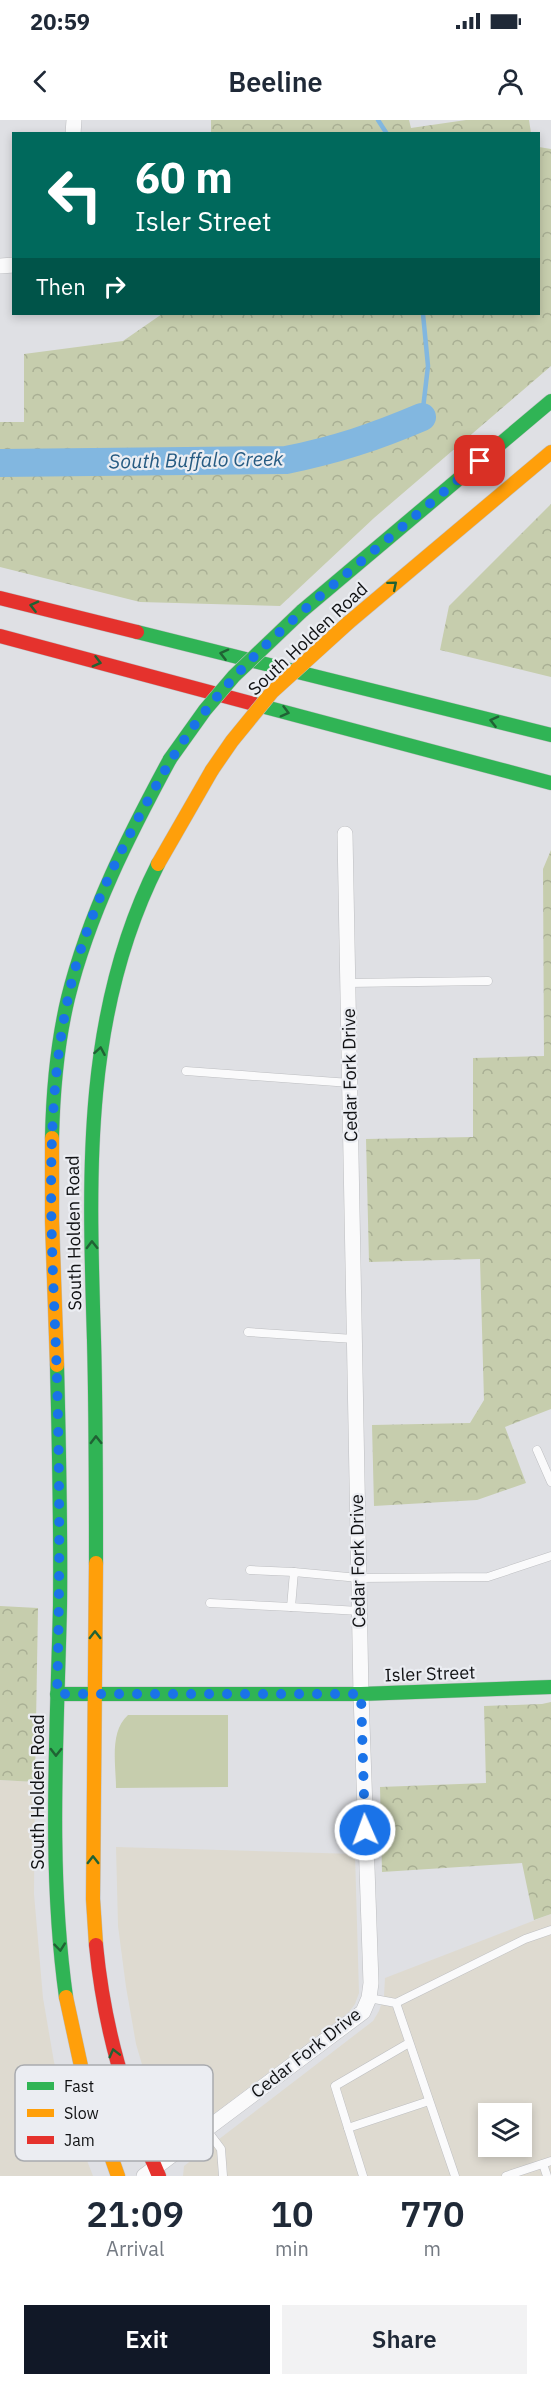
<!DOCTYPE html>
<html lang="en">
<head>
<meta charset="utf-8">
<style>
  :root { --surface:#fff; --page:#f2f2f3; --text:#1f2937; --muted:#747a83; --accent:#111827 }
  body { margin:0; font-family:"IBM Plex Sans",sans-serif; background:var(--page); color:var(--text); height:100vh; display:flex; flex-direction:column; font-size:22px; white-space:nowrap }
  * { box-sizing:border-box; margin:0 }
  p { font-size:20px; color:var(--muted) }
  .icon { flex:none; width:33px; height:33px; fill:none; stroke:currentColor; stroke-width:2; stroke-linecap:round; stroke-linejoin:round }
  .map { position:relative; height:2056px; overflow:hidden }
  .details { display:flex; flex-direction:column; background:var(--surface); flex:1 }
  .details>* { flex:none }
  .hud { position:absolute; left:12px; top:12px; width:528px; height:183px; border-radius:0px; box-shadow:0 3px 9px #0003; background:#00695c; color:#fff; overflow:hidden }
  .fabs { position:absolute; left:478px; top:1983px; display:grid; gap:12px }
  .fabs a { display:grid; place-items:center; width:54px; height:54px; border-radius:0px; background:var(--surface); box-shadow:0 3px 9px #0003; font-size:30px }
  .pin { position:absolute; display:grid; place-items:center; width:51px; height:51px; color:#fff; margin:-26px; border-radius:12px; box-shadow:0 3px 9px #0006 }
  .me { position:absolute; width:66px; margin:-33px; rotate:358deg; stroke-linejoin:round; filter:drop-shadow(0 0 4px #0008) }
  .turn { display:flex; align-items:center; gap:21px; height:126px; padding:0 24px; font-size:27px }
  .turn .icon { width:78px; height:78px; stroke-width:2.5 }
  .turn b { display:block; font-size:42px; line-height:51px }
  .then { display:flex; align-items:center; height:57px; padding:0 24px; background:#0003; gap:12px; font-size:22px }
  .eta { display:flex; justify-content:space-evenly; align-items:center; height:102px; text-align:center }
  .eta b { font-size:36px; font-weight:600; line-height:42px }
  .action { display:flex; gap:12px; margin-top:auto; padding:12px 24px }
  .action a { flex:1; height:69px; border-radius:0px; background:var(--accent); color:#fff; font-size:24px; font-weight:600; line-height:69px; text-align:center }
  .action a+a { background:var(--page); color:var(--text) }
  .status { display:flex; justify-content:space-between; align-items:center; height:42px; padding:0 30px; background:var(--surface); direction:ltr }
  .status svg { height:16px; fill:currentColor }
  header { display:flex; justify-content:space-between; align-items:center; height:78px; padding:0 24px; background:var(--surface); font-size:27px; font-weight:600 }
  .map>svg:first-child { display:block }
  .commercial { fill:#dedad0; fill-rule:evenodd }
  .grass { fill:#c6cdad }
  .forest { fill:url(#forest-crowns) }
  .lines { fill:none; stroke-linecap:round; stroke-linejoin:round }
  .stream { stroke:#82b7e0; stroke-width:4.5 }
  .river { stroke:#82b7e0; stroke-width:28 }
  .lane-casing { stroke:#bdbec1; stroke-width:9 }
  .street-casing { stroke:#bdbec1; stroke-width:16 }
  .fast-casing { stroke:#bdbec1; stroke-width:15 }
  .slow-casing { stroke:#bdbec1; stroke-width:15 }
  .jam-casing { stroke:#bdbec1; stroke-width:15 }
  .lane { stroke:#fafafb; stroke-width:8 }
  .street { stroke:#fafafb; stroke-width:15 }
  .fast { stroke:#30b455; stroke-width:14 }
  .slow { stroke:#ff9f0a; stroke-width:14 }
  .jam { stroke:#e5322d; stroke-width:14 }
  .fast-bridge-casing { stroke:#bdbec1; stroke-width:15; stroke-linecap:butt }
  .slow-bridge-casing { stroke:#bdbec1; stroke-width:15; stroke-linecap:butt }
  .fast-bridge { stroke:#30b455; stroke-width:14 }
  .slow-bridge { stroke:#ff9f0a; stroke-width:14 }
  .oneway { stroke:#206234 }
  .route { stroke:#1a73e8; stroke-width:10; stroke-dasharray:0 18 }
  .labels { text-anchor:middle; stroke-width:4.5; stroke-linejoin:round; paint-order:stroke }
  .street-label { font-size:18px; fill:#101113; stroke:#ebedf2 }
  .water-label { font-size:20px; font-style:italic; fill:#265b82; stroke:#ebedf2 }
  .key { fill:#ebedf2; stroke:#a9abaf; stroke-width:1.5 }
  .key-label { font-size:16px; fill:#101113 }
</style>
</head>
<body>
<div class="status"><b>20:59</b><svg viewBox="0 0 49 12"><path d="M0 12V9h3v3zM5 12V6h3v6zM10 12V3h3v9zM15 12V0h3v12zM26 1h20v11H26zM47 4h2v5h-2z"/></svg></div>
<header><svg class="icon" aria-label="back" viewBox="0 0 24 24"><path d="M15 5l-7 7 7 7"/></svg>Beeline<svg class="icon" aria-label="person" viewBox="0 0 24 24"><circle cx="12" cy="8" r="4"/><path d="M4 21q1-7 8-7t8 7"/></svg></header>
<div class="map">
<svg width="551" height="2056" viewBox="0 0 551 2056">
  <defs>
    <pattern id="forest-crowns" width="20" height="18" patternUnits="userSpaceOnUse" patternTransform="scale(1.5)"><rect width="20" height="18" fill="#c6cdad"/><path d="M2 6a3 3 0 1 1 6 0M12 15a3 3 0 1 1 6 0" fill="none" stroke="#a9af94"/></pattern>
  </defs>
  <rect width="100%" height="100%" fill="#dfe0e4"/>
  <!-- commercial -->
  <g class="commercial">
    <path d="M0 1660 35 1662 34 1774 43 1878 54 1942 70 1997 93 2056H0Z"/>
    <path d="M116 1727 355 1734 359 1873 355 1884 349 1892 183 2017 167 2015 148 1965 136 1924 126 1867 118 1806Z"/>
    <path d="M551 1794V2056H183L184 2046 373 1901 379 1891 384 1876 385 1858ZM489 1994H522V2026H489Z"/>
  </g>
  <!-- grass -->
  <path class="grass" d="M128 1595H228V1667L116 1668C116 1645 109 1612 128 1595Z"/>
  <!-- forest -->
  <g class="forest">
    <path d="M211 0H409L411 8 466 0H529L531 13 211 14Z"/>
    <path d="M539 27 551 29V246L374 398 280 486 140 482 0 447V302H24V234L123 221 162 194H538Z"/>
    <path d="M551 384V557L440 530 449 486Z"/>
    <path d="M551 730V1289L505 1307 526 1363 477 1380 374 1386 372 1305 470 1303 484 1280 480 1139 369 1142 366 1019 473 1017V938L544 936 543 749Z"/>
    <path d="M0 1486 38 1488 35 1662 0 1660Z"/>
    <path d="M551 1582V1794L534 1800 522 1743 382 1752 380 1667 486 1663 484 1586 542 1584Z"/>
  </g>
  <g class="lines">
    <!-- stream -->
    <g class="stream">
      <path d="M378 0 387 14"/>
      <path d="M422 297 428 246 423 194"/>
    </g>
    <!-- river -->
    <path class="river" d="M0 343 286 340C336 330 375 317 422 297"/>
    <defs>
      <g id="lane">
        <path d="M348 863 488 861"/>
        <path d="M186 951 350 963"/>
        <path d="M248 1212 354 1219"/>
        <path d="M537 1330 551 1362"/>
        <path d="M250 1450 294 1452"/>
        <path d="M210 1483 291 1487"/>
        <path d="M359 1491 291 1487 294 1452 359 1458 488 1457 551 1436"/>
        <path d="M369 1878 396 1883 525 1819 551 1810"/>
        <path d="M396 1883 455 2056"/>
        <path d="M348 2008 429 1981"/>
        <path d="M206 2009 221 2029 223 2056"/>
        <path d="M543 2044 547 2056"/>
        <path d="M363 2056 335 1966 409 1923"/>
        <path d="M506 2056 551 2041"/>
      </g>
      <g id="street">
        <path d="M73 14 74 0"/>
        <path d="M0 146 14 145"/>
        <path d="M144 2056 363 1892 369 1878 371 1863 361 1574 345 714"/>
      </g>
      <g id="fast">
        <path d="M302 491 551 281"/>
        <path d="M137 512 551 615"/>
        <path d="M254 584 551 663"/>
        <path d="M52 1018C53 971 57 924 68 878 89 793 129 715 170 639"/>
        <path d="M57 1245C59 1325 61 1406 60 1486 57 1617 48 1748 66 1877"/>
        <path d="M96 1443C96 1369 96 1294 94 1220 89 1057 82 894 158 744"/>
        <path d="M57 1574H361L551 1567"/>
      </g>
      <g id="slow">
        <path d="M348 503 551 332"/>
        <path d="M158 744 212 650"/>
        <path d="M52 1018V1101L57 1245"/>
        <path d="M96 1443 93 1779 96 1825"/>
        <path d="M66 1877 84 1960 118 2056"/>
      </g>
      <g id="jam">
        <path d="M0 478 137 512"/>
        <path d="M0 516 254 584"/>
        <path d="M96 1825C104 1908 125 1980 159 2056"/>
      </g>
    </defs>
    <!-- lane casing -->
    <use href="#lane" class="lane-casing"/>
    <!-- street casing -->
    <use href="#street" class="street-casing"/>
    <!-- fast casing -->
    <use href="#fast" class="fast-casing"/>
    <!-- slow casing -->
    <use href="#slow" class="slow-casing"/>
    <!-- jam casing -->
    <use href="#jam" class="jam-casing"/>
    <!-- lane -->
    <use href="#lane" class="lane"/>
    <!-- street -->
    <use href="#street" class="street"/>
    <!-- fast -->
    <use href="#fast" class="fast"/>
    <!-- slow -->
    <use href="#slow" class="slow"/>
    <!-- jam -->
    <use href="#jam" class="jam"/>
    <defs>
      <path id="fast-bridge" d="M170 639 205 590 234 556 302 491"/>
      <path id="slow-bridge" d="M212 650 232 621 272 572 348 503"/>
    </defs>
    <!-- fast-bridge casing -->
    <use href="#fast-bridge" class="fast-bridge-casing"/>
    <!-- slow-bridge casing -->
    <use href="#slow-bridge" class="slow-bridge-casing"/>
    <!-- fast-bridge -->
    <use href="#fast-bridge" class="fast-bridge"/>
    <!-- slow-bridge -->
    <use href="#slow-bridge" class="slow-bridge"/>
  </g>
  <!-- one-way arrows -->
  <defs><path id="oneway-chevron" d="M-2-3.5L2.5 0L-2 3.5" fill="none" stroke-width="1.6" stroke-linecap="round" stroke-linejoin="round" transform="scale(1.5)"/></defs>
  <g class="oneway">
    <use href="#oneway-chevron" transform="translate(393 465) rotate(-40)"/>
    <use href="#oneway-chevron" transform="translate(34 486) rotate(-166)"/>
    <use href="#oneway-chevron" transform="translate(224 534) rotate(-166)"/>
    <use href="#oneway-chevron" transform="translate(97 542) rotate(15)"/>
    <use href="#oneway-chevron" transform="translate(285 592) rotate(15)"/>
    <use href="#oneway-chevron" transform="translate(494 601) rotate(-166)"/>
    <use href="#oneway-chevron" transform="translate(100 931) rotate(-80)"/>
    <use href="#oneway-chevron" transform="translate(92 1125) rotate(-91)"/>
    <use href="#oneway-chevron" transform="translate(96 1320) rotate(-91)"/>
    <use href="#oneway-chevron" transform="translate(95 1515) rotate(-90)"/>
    <use href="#oneway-chevron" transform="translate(56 1632) rotate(91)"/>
    <use href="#oneway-chevron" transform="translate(93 1740) rotate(-90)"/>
    <use href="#oneway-chevron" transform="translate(60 1827) rotate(84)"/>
    <use href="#oneway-chevron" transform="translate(114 1933) rotate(-104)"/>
  </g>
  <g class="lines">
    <!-- route -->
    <path class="route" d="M365 1710 361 1574H57C60 1469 60 1364 57 1259 53 1135 42 1006 67 883 80 817 108 754 140 695 160 658 180 622 207 589 249 536 301 492 352 449 395 413 438 377 480 341"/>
  </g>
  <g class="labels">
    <!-- street labels -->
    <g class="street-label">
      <text transform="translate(308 519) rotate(-43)" y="6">South Holden Road</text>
      <text transform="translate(350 955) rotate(-91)" y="6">Cedar Fork Drive</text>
      <text transform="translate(74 1113) rotate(-91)" y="6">South Holden Road</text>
      <text transform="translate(358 1441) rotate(-91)" y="6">Cedar Fork Drive</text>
      <text transform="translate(430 1554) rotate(-2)" y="6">Isler Street</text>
      <text transform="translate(38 1672) rotate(-90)" y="6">South Holden Road</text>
      <text transform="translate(306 1933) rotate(-38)" y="6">Cedar Fork Drive</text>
    </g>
    <!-- water labels -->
    <g class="water-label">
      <text transform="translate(196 340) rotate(-1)" y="7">South Buffalo Creek</text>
    </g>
  </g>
  <!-- legend -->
  <rect x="15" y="1945" width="198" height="96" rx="9" class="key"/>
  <rect x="27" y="1962" width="27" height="8" fill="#30b455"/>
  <rect x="27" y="1989" width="27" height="8" fill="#ff9f0a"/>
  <rect x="27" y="2016" width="27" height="8" fill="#e5322d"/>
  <g class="key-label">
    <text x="64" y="1972">Fast</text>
    <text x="64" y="1999">Slow</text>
    <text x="64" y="2026">Jam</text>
  </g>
</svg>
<div class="fabs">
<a><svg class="icon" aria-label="layers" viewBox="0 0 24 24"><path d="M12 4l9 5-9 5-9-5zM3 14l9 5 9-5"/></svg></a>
</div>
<div class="pin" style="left:480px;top:341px;background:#d93025"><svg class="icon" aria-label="arrive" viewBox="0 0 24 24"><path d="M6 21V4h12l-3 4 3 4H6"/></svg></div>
<svg class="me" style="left:365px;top:1710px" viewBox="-20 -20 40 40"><circle r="17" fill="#1a73e8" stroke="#fff" stroke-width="3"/><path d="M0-11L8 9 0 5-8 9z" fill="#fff"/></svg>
<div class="hud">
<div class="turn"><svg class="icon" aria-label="left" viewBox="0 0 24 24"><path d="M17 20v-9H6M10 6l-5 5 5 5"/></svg><div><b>60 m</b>Isler Street</div></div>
<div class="then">Then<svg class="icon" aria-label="right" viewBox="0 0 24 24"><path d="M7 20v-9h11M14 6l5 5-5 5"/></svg></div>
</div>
</div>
<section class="details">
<div class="eta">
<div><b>21:09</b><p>Arrival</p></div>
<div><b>10</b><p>min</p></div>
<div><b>770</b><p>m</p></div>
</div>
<div class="action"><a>Exit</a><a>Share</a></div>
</section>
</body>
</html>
